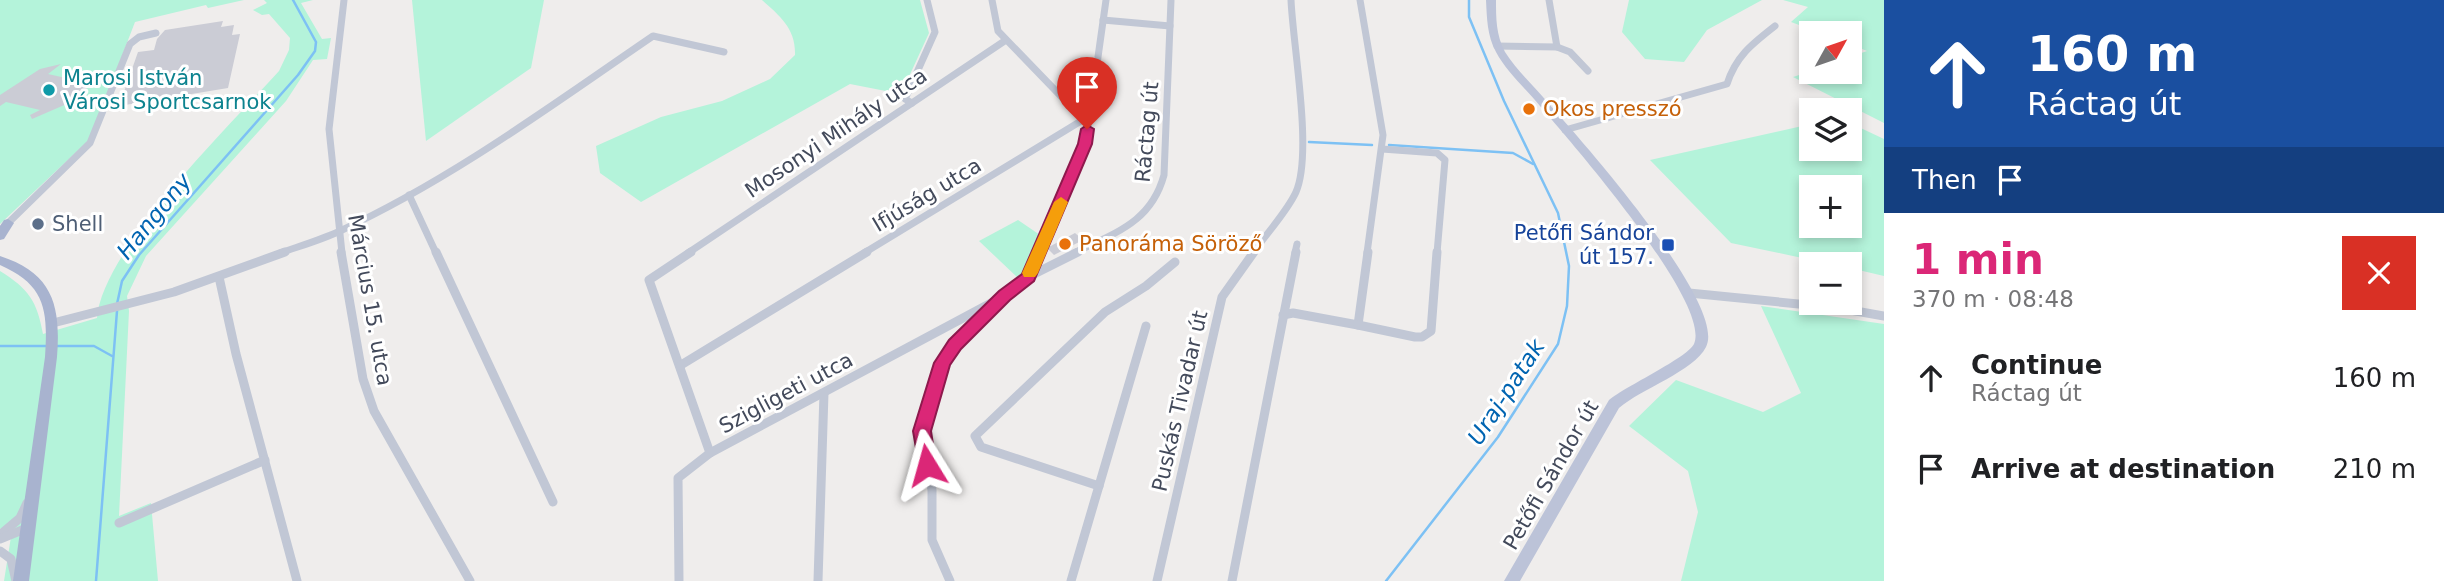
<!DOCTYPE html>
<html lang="en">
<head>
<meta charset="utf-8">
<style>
  :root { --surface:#fff; --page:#f2f2f2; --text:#202124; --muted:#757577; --accent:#db2777 }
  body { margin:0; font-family:"DejaVu Sans",sans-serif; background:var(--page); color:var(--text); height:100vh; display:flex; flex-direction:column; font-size:26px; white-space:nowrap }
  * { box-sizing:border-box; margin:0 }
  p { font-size:23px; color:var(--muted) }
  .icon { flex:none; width:38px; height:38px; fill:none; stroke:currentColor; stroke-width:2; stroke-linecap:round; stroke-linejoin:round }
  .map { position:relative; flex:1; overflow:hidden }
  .details { display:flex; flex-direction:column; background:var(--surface); width:560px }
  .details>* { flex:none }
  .banner { background:#1a4fa0; color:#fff; overflow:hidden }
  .needle { width:46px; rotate:50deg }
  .controls { position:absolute; left:1799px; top:21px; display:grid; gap:14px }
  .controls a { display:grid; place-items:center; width:63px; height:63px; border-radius:0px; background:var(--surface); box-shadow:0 4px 10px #0003; font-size:35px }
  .pin { position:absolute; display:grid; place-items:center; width:60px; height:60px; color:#fff; margin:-72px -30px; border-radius:50% 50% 50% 0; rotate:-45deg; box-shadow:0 0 7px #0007 }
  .pin .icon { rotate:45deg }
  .me { position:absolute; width:77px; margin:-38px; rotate:352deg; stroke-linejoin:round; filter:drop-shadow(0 0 5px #0008) }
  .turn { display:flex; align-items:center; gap:24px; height:147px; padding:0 28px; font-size:32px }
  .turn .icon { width:91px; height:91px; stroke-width:2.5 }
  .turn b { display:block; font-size:49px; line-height:60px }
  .then { display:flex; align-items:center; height:66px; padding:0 28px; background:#0003; gap:14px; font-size:26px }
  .round { display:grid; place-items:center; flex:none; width:74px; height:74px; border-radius:0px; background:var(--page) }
  .overview { display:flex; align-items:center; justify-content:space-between; height:119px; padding:0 28px }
  h1 { font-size:42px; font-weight:800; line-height:52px; color:var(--accent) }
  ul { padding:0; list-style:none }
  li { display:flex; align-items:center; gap:21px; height:91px; padding:0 28px }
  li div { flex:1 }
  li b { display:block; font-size:26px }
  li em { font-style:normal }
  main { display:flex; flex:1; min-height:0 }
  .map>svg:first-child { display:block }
  .green { fill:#b4f3da; fill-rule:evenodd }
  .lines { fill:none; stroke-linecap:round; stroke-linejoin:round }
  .stream { stroke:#7dc1f4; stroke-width:2.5 }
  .building { fill:#cbccd5 }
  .street-far1 { stroke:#c1c7d5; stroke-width:7 }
  .street { stroke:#c1c7d5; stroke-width:9 }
  .secondary { fill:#bcc3d8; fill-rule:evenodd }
  .primary { fill:#a8b3cf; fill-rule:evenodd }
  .route { fill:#db2777; stroke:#8e194d; stroke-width:2 }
  .slow { fill:#f59e0b }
  .culture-dot { fill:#0f9aa8; stroke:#fff; stroke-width:2.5 }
  .food-dot { fill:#e8710a; stroke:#fff; stroke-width:2.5 }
  .service-dot { fill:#5c6f8a; stroke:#fff; stroke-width:2.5 }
  .transit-dot { fill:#1a4fb4; stroke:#fff; stroke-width:2.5 }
  .labels { text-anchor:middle; stroke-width:6; stroke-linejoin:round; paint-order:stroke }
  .culture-label { font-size:21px; fill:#0d838f; stroke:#fff; text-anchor:start }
  .food-label { font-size:21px; fill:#c56008; stroke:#fff; text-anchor:start }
  .street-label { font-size:21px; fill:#434a5b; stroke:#fff }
  .service-label { font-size:21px; fill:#4e5e75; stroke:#fff; text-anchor:start }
  .transit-label { font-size:21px; fill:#164399; stroke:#fff; text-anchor:end }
  .water-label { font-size:23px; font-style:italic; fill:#0064b1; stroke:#fff }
</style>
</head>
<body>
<main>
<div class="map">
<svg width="1884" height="581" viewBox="0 0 1884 581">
  <rect width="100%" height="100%" fill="#efedec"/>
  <!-- green -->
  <g class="green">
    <path d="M0 0H244L208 8 206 5 135 22 90 139 0 224Z"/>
    <path d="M264 0H313L301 3 322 39 331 38 327 59 313 60 286 101 146 256 127 296 129 311 119 516 151 503 158 581H4L13 524 0 529V271C29 289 37 301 43 334L97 318C102 250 231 124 279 71L289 50 290 38 269 14 262 15 253 10 267 3Z"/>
    <path d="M412 0H544L531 68 426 141Z"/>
    <path d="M762 0H920L929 33 901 94 850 84 641 202 600 173 596 146 661 117 722 101 770 79 795 55C796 29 780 16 762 0Z"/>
    <path d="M1629 0H1762L1707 30 1684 62 1645 59 1622 32Z"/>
    <path d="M1783 0H1884V123L1793 77 1811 71 1850 72V57L1867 51 1850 44V33H1821L1791 22 1808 7Z"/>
    <path d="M1850 123 1884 139V276L1850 268V264H1831L1731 243 1650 160 1811 124V149H1850ZM1811 187H1850V226H1811Z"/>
    <path d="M1018 220 1040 235 1025 269 1018 278 979 241Z"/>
    <path d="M1761 306 1884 324V581H1681L1698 512 1688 471 1629 426 1676 380 1763 412 1801 393Z"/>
  </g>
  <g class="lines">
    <!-- stream -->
    <g class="stream">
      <path d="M1309 142 1372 145"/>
      <path d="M1389 145 1513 153 1533 164"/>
      <path d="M117 304 122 281 139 255 298 75 315 51 316 42 293 0"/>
      <path d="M0 346H49"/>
      <path d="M56 346H94L112 356"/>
      <path d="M96 581 117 311"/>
      <path d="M1386 581 1498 437 1558 344 1567 306 1569 266 1558 213 1504 101 1469 17V0"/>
    </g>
  </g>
  <!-- building -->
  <g class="building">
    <path d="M223 21 221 27 234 25 232 35 240 34 228 88 119 106 138 52 154 50 157 39 165 30Z"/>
    <path d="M61 64 48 74 79 81 86 76 98 79 69 103 32 119 30 115 40 110 6 102 0 106V95L40 69Z"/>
    <path d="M1075 233 1083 240 1054 255 1047 248Z"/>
  </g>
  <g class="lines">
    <!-- street-far1 -->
    <g class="street-far1">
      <path d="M992 0 998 31 1081 117 1089 121 1085 144 1038 253"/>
      <path d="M1360 0 1383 135 1367 253"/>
      <path d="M1103 20 1170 26"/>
      <path d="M1497 46 1557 47 1549 0"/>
      <path d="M1557 47 1570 52 1588 71"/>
      <path d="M912 103 905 99 935 32 927 0"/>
      <path d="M1565 130 1727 84C1736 56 1752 44 1775 26"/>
      <path d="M1382 149 1437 153 1445 160 1437 253"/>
      <path d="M409 195 436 253"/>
      <path d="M0 231 90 143 130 44 139 37 156 33"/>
      <path d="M280 253C300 246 321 240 340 231 452 179 552 105 653 36L724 52"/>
      <path d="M342 253 329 129 344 0"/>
      <path d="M688 253 1006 40"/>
      <path d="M864 253 1081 121H1089L1106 0"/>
      <path d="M1074 253C1114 233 1151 223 1164 175L1171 0"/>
      <path d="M1253 253C1265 235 1287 212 1296 192 1313 153 1293 46 1291 0"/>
      <path d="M1295 253 1297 244"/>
    </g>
    <!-- street -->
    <g class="street">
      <path d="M341 252 363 379 374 411 470 581"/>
      <path d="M436 252 553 502"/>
      <path d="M691 252 649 280 710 453"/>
      <path d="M219 277 236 354 297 581"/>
      <path d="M1028 277 1039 252"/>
      <path d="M1689 293 1839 308 1884 316"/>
      <path d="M1283 315 1293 313 1358 325 1368 252"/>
      <path d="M53 323 174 292 285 252"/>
      <path d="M1358 325 1415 337H1422L1431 331 1437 252"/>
      <path d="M681 365 867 252"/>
      <path d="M1099 486 981 447 975 436 1105 312 1146 286 1175 262"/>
      <path d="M119 523 265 460"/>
      <path d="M0 535 20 518 27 503"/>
      <path d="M0 539 27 528"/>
      <path d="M0 551 11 559 16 581"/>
      <path d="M679 581 678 478 710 453 993 302"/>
      <path d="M818 581 824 393"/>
      <path d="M950 581 932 540V490L922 431 942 363 955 345 1028 277 1078 252"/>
      <path d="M1071 581 1146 326"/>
      <path d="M1157 581 1222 297 1254 252"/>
      <path d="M1232 581 1296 252"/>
    </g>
    <!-- secondary -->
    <path class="secondary" d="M1486 0H1496C1496 18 1496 35 1505 52 1517 71 1536 88 1550 105 1581 140 1728 305 1706 347 1694 371 1641 389 1619 408L1520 581H1504L1609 400C1626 386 1687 358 1694 344 1712 303 1570 141 1540 106 1526 89 1506 71 1496 52 1487 35 1487 19 1486 0Z"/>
    <!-- primary -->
    <g class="primary">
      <path d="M8 219 14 223 4 239 0 240V226L4 220Z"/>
      <path d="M0 256C53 273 61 306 57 357L29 581H13L45 357C48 311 46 285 0 265Z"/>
    </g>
  </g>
  <!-- route -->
  <path class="route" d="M1087 125 1094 129 1092 144 1034 281 1010 300 961 349 950 365 931 431 936 465 933 471 927 473 920 471 913 431 934 363 949 340 999 291 1022 274 1078 144 1081 129Z"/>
  <!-- slow -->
  <path class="slow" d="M1061 197 1068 202 1038 273 1035 277H1024L1022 273 1054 202Z"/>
  <!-- markers -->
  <circle class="culture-dot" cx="49" cy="90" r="7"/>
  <g class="food-dot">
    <circle cx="1529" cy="109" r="7"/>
    <circle cx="1065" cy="244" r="7"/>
  </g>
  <circle class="service-dot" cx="38" cy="224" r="7"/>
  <rect class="transit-dot" x="1661" y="238" width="14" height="14" rx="3.5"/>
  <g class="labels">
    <!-- culture labels -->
    <g class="culture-label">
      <text x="63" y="85">Marosi István<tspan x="63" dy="24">Városi Sportcsarnok</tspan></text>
    </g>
    <!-- food labels -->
    <g class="food-label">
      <text x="1543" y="116">Okos presszó</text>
      <text x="1079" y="251">Panoráma Söröző</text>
    </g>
    <!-- street labels -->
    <g class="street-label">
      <text transform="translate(1147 132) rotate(-85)" y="7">Ráctag út</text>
      <text transform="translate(836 133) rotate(-34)" y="7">Mosonyi Mihály utca</text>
      <text transform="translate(927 195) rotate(-31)" y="7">Ifjúság utca</text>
      <text transform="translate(370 300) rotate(80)" y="7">Március 15. utca</text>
      <text transform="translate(786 393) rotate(-28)" y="7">Szigligeti utca</text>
      <text transform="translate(1180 401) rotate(-77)" y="7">Puskás Tivadar út</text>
      <text transform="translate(1551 475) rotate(-60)" y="7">Petőfi Sándor út</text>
    </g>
    <!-- service labels -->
    <g class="service-label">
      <text x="52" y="231">Shell</text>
    </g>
    <!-- transit labels -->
    <g class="transit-label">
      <text x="1654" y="240">Petőfi Sándor<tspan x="1654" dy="24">út 157.</tspan></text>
    </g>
    <!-- water labels -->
    <g class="water-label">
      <text transform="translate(154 216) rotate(-51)" y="8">Hangony</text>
      <text transform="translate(1506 392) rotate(-57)" y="8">Uraj-patak</text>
    </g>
  </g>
</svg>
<div class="controls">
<a><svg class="needle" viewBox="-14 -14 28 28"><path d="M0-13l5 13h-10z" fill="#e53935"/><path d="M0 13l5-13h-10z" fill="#757577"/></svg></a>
<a><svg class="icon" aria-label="layers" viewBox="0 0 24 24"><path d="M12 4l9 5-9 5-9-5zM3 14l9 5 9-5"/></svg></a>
<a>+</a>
<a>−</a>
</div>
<div class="pin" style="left:1087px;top:129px;background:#d93025"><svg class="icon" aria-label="arrive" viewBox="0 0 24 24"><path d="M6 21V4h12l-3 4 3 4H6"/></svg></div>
<svg class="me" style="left:927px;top:465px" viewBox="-20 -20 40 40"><path d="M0-17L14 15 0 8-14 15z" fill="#db2777" stroke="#fff" stroke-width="4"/></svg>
</div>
<section class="details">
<div class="banner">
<div class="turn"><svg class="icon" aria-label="ahead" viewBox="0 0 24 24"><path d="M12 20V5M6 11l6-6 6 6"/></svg><div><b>160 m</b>Ráctag út</div></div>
<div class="then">Then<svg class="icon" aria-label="arrive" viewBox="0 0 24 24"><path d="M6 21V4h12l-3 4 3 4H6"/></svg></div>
</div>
<div class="overview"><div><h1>1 min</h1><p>370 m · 08:48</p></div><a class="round" style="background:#d93025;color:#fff"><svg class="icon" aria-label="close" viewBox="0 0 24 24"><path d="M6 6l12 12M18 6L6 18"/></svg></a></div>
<ul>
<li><svg class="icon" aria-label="ahead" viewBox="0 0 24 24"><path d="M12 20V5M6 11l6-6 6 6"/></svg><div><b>Continue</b><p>Ráctag út</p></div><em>160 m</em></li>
<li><svg class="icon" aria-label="arrive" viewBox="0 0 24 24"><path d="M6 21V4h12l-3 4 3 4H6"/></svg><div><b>Arrive at destination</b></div><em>210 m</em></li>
</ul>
</section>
</main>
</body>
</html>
